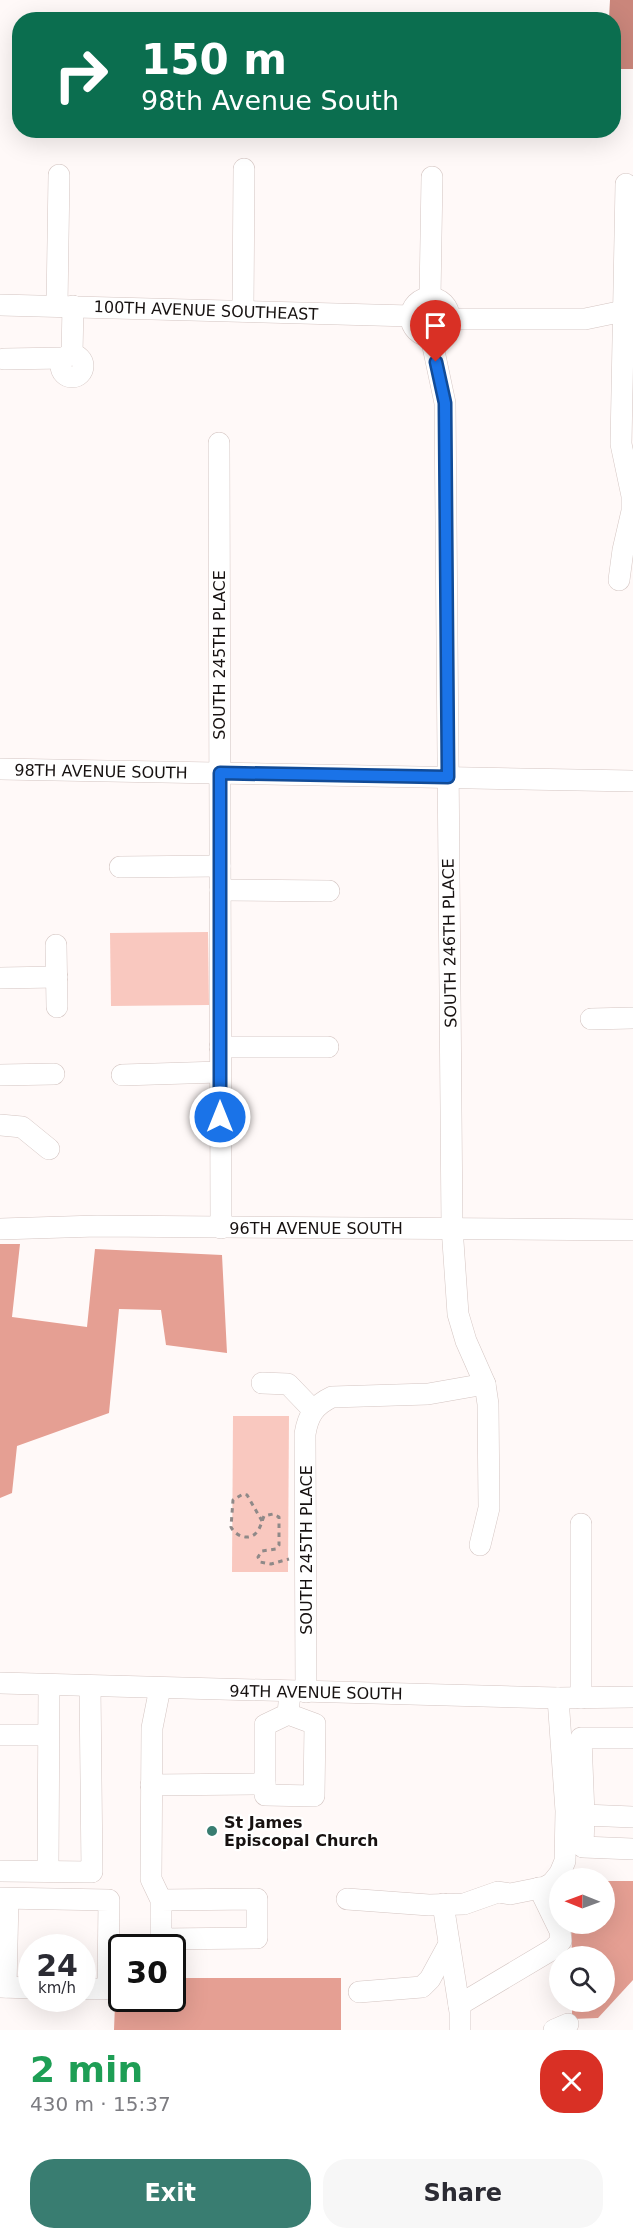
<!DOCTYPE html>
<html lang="en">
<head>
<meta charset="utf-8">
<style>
  :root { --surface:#fff; --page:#f7f7f7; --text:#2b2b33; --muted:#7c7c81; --accent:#397d71 }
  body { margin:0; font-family:"DejaVu Sans",sans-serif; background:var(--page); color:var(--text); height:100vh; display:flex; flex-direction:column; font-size:22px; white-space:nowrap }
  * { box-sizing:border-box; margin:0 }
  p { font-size:20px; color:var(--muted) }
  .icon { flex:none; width:33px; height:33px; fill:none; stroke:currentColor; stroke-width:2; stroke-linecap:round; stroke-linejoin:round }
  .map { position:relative; height:2030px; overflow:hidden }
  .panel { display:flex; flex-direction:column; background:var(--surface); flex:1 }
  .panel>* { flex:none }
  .top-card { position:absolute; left:12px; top:12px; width:609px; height:126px; border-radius:24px; box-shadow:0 6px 24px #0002; background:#0b6e4f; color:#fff; overflow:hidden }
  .needle { width:39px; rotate:271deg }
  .controls { position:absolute; left:549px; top:1868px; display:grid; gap:12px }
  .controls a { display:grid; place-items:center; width:66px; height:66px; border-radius:50%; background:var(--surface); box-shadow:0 6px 24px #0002; font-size:30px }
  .speed { position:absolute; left:18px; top:1934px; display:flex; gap:12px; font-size:30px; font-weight:700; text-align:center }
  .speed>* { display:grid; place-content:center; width:78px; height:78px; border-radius:50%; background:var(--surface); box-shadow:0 6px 24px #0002; line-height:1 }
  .speed small { font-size:15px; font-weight:400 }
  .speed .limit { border:3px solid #111; border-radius:9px; background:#fff; color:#111 }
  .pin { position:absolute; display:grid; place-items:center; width:51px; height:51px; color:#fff; margin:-62px -26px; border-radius:50% 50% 50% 0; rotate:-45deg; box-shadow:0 0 6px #0007 }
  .pin .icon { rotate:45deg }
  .me { position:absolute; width:66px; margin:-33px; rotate:0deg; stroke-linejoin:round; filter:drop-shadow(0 0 4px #0008) }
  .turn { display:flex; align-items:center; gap:21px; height:126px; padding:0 30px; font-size:27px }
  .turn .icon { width:78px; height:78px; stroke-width:2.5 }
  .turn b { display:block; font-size:42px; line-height:51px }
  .round { display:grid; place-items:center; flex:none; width:63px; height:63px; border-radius:24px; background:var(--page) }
  .overview { display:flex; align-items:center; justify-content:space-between; height:102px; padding:0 30px }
  h1 { font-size:36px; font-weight:700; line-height:45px; color:#1e9e55 }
  .primary-button { display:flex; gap:12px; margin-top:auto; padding:12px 30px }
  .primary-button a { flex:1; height:69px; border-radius:24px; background:var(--accent); color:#fff; font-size:24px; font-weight:700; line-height:69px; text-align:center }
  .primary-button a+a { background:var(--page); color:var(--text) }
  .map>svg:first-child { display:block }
  .green { fill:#f9c8bf }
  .forest { fill:#e59f93 }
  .water { fill:#ca867b }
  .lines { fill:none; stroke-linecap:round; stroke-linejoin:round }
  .minor-casing { stroke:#d4c5c2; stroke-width:22 }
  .path { stroke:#8f8988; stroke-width:3; stroke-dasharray:4.5 4.5; stroke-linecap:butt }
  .minor { stroke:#fff; stroke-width:21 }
  .route-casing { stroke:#114b97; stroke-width:15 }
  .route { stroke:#1a73e8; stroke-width:10 }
  .poi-dot { fill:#397d71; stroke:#fff; stroke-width:2 }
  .labels { text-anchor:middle; stroke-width:4.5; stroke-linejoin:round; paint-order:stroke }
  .street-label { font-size:16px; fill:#171211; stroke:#fff }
  .poi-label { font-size:16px; font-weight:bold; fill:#171211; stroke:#fff; text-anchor:start }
</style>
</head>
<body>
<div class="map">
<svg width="633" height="2030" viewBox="0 0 633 2030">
  <rect width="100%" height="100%" fill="#fff9f8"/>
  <!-- green -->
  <g class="green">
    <path d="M208 932 209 1005 111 1006 110 933Z"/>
    <path d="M233 1416H289L288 1572H232Z"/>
  </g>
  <!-- forest -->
  <g class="forest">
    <path d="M0 1244H20L12 1317 87 1327 95 1249 222 1255 227 1353 166 1345 161 1310 119 1309 109 1413 17 1446 12 1493 0 1498Z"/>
    <path d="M605 1881H633V1980L598 2018 572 2019V2001H604V1956H572L571 1923H604Z"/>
    <path d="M116 1978H121L122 1998H172L173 1978H341V2030H114Z"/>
  </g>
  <!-- water -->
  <path class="water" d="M610 0H633V69H614V20L609 19Z"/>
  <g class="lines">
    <defs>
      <g id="minor">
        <circle cx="430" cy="317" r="19"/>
        <path d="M430 298 432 177"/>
        <path d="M0 305 411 316"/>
        <path d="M57 306 59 175"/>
        <path d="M243 311 244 169"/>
        <path d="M450 319H585L633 309"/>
        <path d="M431 337 445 403 452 1227 458 1314 466 1341 485 1384 488 1404 489 1508 480 1545"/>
        <path d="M72 354 73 306"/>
        <circle cx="72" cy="366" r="11"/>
        <path d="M4 359 64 358"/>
        <path d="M219 443 221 1228"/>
        <path d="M619 580 623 550 632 511V496L621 444 626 184"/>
        <path d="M0 769 633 781"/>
        <path d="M120 867 220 866"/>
        <path d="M220 890 329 891"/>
        <path d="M56 945 57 1007"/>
        <path d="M0 978 57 977"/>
        <path d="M591 1019 633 1018"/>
        <path d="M220 1047H328"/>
        <path d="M0 1075 54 1074"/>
        <path d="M122 1075 220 1072"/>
        <path d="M0 1125 22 1127 49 1149"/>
        <path d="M0 1229 97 1226 633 1230"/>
        <path d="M262 1383 288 1384 313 1410"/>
        <path d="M0 1683 558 1698 633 1697"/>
        <path d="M160 1688 152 1728 151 1879 161 1900V1939L257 1938V1899L161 1900"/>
        <path d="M306 1692 305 1434C308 1415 315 1405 332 1397L428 1394 485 1384"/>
        <path d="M581 1698V1524"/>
        <path d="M288 1714 265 1725V1795L314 1796 315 1724 288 1714 290 1692"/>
        <path d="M0 1735H48"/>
        <path d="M151 1785 265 1784"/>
        <path d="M584 1815 581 1738H633"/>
        <path d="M633 1817 584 1815 583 1847 633 1849"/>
        <path d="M0 1871 92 1872 90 1686"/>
        <path d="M48 1871 49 1685"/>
        <path d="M0 1898 109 1900 108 1985 104 1989H82"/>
        <path d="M347 1899 429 1905 464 1904 498 1892 510 1894 545 1887 552 1883 560 1873 565 1861 566 1811 558 1698"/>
        <path d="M443 1904 460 2012V2030"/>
        <path d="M0 1987 32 1988"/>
        <path d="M6 1987 8 1899"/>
        <path d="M359 1992 422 1987 430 1979 449 1944"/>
        <path d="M459 2005 553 1949 561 1941 560 1931 539 1888"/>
        <path d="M554 2030 568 2024"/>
      </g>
    </defs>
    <!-- minor casing -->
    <use href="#minor" class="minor-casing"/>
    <!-- path -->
    <path class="path" d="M262 1521 247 1495 243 1494 233 1500 231 1527C235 1535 247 1541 255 1534 260 1530 262 1521 264 1516L273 1514 279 1517V1545L276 1549 262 1551 258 1557 260 1562 271 1564 289 1559"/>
    <!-- minor -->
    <use href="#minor" class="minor"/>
  </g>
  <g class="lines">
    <defs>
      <path id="route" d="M220 1117V773L448 777 445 403 436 362"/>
    </defs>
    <!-- route casing -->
    <use href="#route" class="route-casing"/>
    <!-- route -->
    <use href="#route" class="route"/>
  </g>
  <!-- markers -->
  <circle class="poi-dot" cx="212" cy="1831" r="6"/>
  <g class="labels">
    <!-- street labels -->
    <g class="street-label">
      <text transform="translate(206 310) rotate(2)" y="6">100TH AVENUE SOUTHEAST</text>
      <text transform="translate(219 655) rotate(-90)" y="6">SOUTH 245TH PLACE</text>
      <text transform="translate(101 771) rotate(1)" y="6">98TH AVENUE SOUTH</text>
      <text transform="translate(449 943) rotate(-91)" y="6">SOUTH 246TH PLACE</text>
      <text x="316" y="1234">96TH AVENUE SOUTH</text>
      <text transform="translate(306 1550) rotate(-90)" y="6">SOUTH 245TH PLACE</text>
      <text transform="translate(316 1692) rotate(1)" y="6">94TH AVENUE SOUTH</text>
    </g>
    <!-- poi labels -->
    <g class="poi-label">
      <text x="224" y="1828">St James<tspan x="224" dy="18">Episcopal Church</tspan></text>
    </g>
  </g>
</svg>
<div class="controls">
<a><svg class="needle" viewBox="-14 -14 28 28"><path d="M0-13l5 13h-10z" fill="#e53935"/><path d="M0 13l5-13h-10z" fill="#7c7c81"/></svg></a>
<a><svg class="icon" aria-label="search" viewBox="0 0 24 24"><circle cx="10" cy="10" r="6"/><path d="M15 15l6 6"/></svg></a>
</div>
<div class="speed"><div>24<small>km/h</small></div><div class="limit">30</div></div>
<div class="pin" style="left:436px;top:362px;background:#d93025"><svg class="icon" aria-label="arrive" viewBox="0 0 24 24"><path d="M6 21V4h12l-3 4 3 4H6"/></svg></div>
<svg class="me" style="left:220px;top:1117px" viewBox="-20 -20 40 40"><circle r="17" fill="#1a73e8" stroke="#fff" stroke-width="3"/><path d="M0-11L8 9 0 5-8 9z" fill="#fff"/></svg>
<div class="top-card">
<div class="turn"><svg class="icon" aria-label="right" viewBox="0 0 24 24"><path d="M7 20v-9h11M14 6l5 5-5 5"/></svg><div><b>150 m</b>98th Avenue South</div></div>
</div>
</div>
<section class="panel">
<div class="overview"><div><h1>2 min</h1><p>430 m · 15:37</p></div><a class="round" style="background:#d93025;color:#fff"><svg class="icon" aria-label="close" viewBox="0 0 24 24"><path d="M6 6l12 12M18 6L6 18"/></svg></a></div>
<div class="primary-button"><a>Exit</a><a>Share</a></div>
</section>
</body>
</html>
